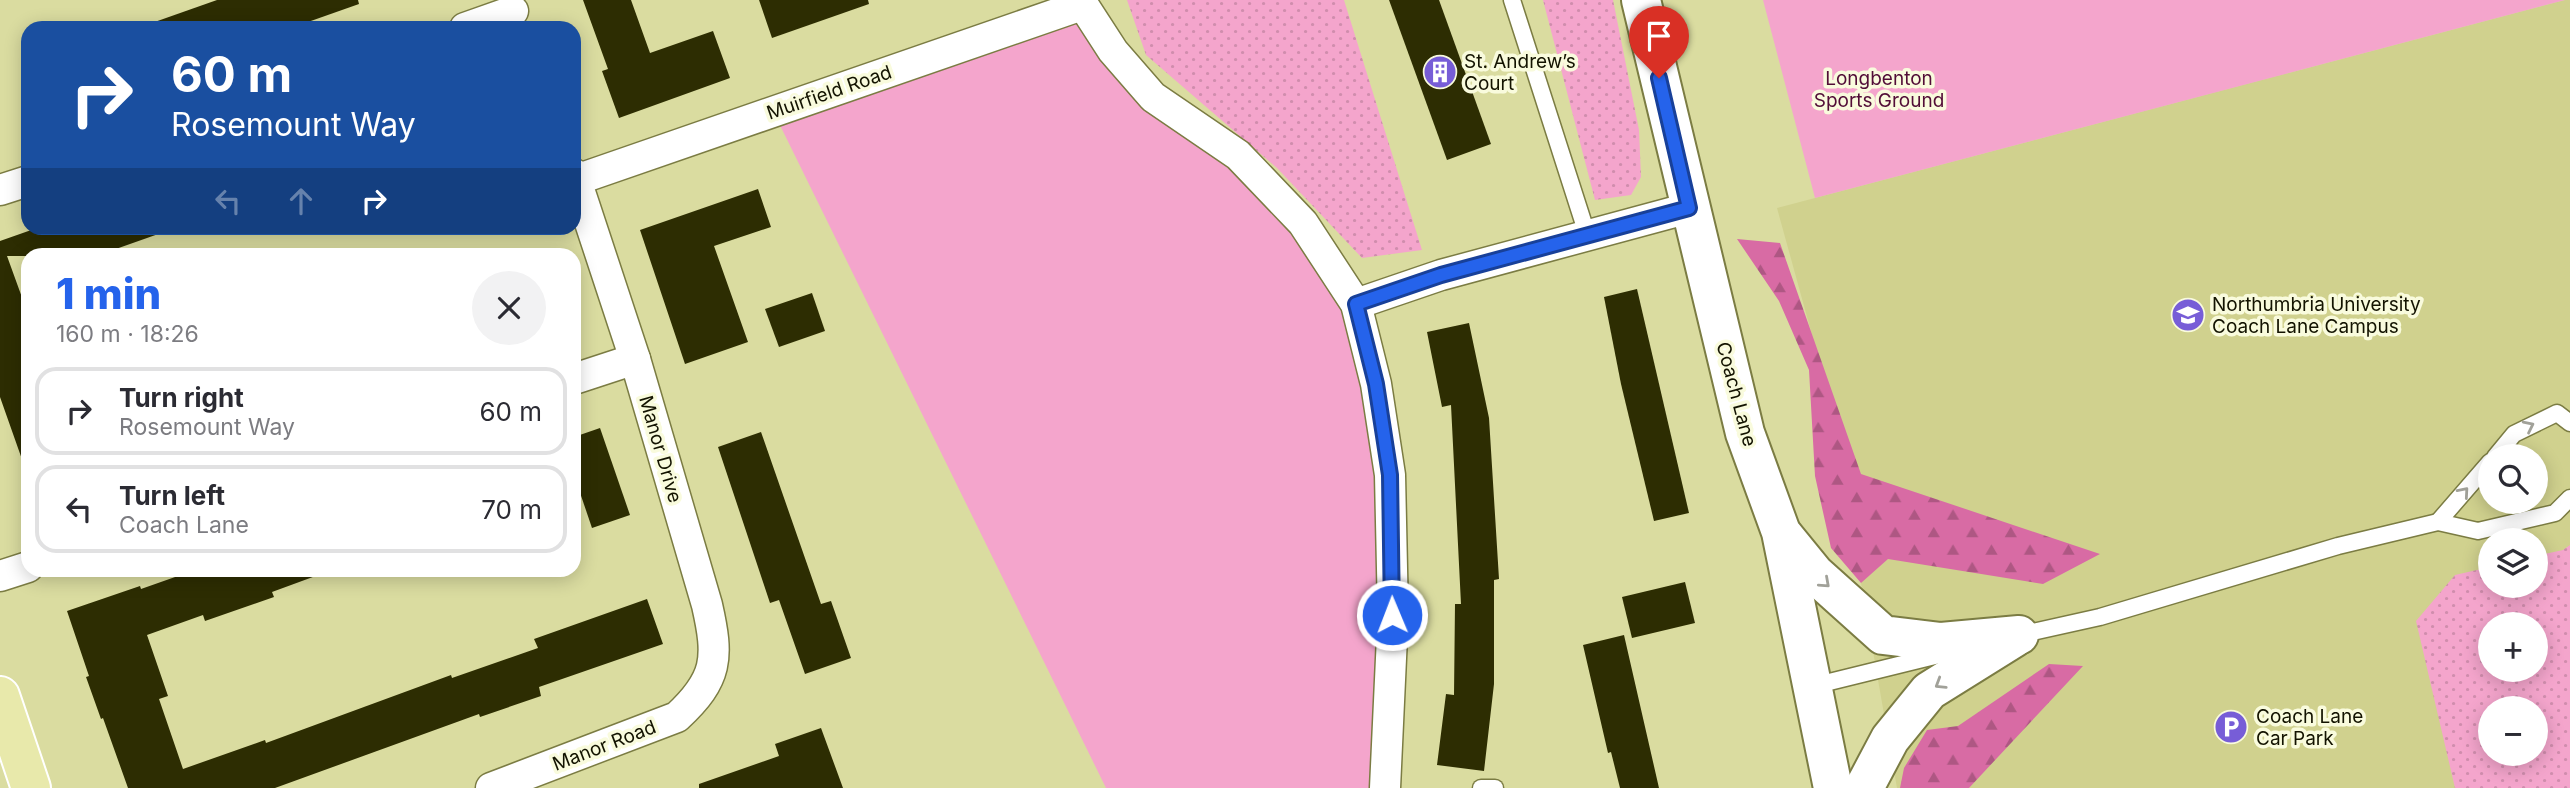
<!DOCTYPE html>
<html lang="en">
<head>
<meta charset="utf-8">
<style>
  :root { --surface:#fff; --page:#f2f2f3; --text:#2b2b33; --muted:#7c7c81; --line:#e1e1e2; --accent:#2563eb }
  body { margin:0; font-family:Inter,sans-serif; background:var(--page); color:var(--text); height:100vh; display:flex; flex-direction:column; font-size:26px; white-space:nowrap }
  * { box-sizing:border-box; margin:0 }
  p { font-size:23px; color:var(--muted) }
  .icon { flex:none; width:38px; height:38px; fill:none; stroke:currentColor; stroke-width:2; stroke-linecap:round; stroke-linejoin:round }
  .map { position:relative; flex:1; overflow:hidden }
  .panel { position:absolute; left:21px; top:248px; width:560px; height:329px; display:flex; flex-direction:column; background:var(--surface); border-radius:21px; box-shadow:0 4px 18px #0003 }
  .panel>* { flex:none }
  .banner { position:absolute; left:21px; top:21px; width:560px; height:214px; border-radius:21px; box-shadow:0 4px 18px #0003; background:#1a4fa0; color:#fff; overflow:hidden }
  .controls { position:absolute; left:2478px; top:444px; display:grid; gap:14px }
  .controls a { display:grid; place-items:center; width:70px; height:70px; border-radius:50%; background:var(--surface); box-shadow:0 4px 18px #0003; font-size:35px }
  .pin { position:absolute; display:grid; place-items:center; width:60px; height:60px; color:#fff; margin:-72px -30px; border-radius:50% 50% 50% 0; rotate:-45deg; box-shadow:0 0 7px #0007 }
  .pin .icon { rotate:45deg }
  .me { position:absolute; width:77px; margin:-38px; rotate:359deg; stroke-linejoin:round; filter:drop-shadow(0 0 5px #0008) }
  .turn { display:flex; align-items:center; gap:24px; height:147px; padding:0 35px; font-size:32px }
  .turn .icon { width:91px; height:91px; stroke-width:2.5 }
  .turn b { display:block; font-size:49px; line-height:60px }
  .lanes { display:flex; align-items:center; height:66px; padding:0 35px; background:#0003; justify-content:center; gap:35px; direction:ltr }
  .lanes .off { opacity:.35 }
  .round { display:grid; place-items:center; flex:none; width:74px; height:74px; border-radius:37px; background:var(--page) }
  .overview { display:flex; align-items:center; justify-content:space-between; height:119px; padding:0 35px }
  h1 { font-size:42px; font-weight:800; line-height:52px; color:var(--accent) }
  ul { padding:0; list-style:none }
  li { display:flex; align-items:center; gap:21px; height:88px; margin:0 14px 10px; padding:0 21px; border:4px solid var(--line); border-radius:21px }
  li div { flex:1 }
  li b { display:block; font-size:26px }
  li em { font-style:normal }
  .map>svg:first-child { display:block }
  .built { fill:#d0d18e; fill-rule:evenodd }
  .grass { fill:url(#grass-dots); fill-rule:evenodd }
  .forest { fill:url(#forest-firs) }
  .green { fill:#f4a5cc }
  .building { fill:#2d2d02 }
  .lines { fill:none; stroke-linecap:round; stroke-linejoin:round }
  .service-casing { stroke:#7b7c43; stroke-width:19 }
  .minor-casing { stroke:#7b7c43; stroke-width:33 }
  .tertiary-casing { stroke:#7b7c43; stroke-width:42 }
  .primary-casing { stroke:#fff; stroke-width:42 }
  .service { stroke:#fff; stroke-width:16 }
  .minor { stroke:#fff; stroke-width:30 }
  .tertiary { stroke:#fff; stroke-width:38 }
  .primary { stroke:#e8e9ab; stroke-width:38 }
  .oneway { stroke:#a1a199 }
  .route-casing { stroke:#184099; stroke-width:18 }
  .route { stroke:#2563eb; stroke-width:12 }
  .labels { text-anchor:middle; stroke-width:7; stroke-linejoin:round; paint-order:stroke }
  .poi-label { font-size:19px; fill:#131300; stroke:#f9fbdd; text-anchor:start }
  .park-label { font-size:19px; fill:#520d37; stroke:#f9fbdd }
  .street-label { font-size:19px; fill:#131300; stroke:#f9fbdd }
</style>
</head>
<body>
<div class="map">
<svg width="2570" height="788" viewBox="0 0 2570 788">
  <defs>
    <pattern id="grass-dots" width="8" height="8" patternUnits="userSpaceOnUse" patternTransform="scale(1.75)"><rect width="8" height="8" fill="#f4a5cc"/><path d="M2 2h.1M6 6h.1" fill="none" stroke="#d08dad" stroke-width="1.8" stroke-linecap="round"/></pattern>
    <pattern id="forest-firs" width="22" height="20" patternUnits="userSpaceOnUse" patternTransform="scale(1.75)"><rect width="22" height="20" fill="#d86ba4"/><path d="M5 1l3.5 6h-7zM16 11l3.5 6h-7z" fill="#ae5783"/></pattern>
  </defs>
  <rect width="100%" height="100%" fill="#dadca0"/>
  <!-- built -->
  <path class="built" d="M2565 0H2570V788H1897L1855 549 1836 422 1777 208ZM2490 457H2536V502H2490ZM2490 541H2536V586H2490ZM2490 625H2536V670H2490ZM2490 709H2536V754H2490Z"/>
  <!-- grass -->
  <g class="grass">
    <path d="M1127 0H1344L1422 250 1362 258 1277 168 1146 55Z"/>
    <path d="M1543 0H1613L1639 130 1641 177 1631 195 1595 200Z"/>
    <path d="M2570 545V788H2455L2416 621 2455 575 2490 567V586H2536V556L2563 550ZM2490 625H2536V670H2490ZM2490 709H2536V754H2490Z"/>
  </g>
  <!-- forest -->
  <g class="forest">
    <path d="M1737 239 1780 243 1861 474 2100 554 2043 584 1888 559 1861 583 1831 548 1815 476 1809 370 1779 301Z"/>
    <path d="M2049 664 2083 666 1969 788H1900L1904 768 1927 730 1958 726Z"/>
  </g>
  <!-- green -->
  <g class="green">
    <path d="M1763 0H2565L1815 198Z"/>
    <path d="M1082 5 1113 51 1303 223 1376 384 1385 788H1106L773 111Z"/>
  </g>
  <!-- building -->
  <g class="building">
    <path d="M217 0H358L359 4 291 28H150L149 24Z"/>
    <path d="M583 0H631L650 53 713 31 730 78 619 118 602 71 608 69Z"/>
    <path d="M759 0H868L869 4 772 38Z"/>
    <path d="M1389 0H1439L1491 144 1447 160Z"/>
    <path d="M758 189 771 227 714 246 748 342 685 364 640 230Z"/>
    <path d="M37 228H163L164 232 96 256H7L28 314V464L24 465 0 397V241Z"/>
    <path d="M1637 289 1689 513 1654 521 1621 384 1604 297Z"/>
    <path d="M812 293 825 331 779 347 765 309Z"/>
    <path d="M1469 323 1489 418 1499 579 1494 580V684L1484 771 1437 765 1446 694 1454 695 1455 604H1461L1451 405 1442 407 1427 332Z"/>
    <path d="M600 428 630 515 592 528 574 475V437Z"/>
    <path d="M761 432 821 604 831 601 851 658 805 674 779 600 770 603 718 447Z"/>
    <path d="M195 570H320L321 574 272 592 274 597 205 621 203 615 147 635 168 696 159 699 183 769 265 740 266 743 451 675 452 678 538 648 534 639 647 599 663 644 539 687 541 696 480 717 479 714 275 788H128L103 718 101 719 86 677 89 676 67 611 140 586 141 589Z"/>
    <path d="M1685 582 1695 623 1632 638 1622 597Z"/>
    <path d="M1624 635 1659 788H1620L1611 752 1608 753 1583 645Z"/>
    <path d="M821 728 843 788H699V784L779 756 775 744Z"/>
  </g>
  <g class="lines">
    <defs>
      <g id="service">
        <path d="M1512 0 1588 237"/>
        <path d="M2495 457 2514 434 2557 413 2570 423"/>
        <path d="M2438 522 2490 462"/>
        <path d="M2019 635 2100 617 2338 546 2438 522 2478 531 2555 513 2570 498"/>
        <path d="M1813 686 1943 654"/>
        <path d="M1481 788H1495"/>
      </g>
      <g id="minor">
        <path d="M1080 0 1113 51 1153 97 1238 155 1303 223 1356 304 1376 384 1390 475 1393 615 1385 788"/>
        <path d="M465 28 513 11"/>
        <path d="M576 180 1082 5"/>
        <path d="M0 190 28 181"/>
        <path d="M1356 304 1441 275 1689 208"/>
        <path d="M574 379 635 359"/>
        <path d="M0 576 28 567"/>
        <path d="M491 788 677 717C718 679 719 658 707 605L635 359 574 174"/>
      </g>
      <g id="tertiary">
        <path d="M1641 0 1745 433 1781 532 1833 788"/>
        <path d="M1784 536 1815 574 1883 635 1941 642 2019 635"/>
        <path d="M1864 788 1890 739 1929 691 2014 638"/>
      </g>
      <path id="primary" d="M0 696 31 788"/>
    </defs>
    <!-- service casing -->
    <use href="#service" class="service-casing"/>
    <!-- minor casing -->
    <use href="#minor" class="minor-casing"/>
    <!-- tertiary casing -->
    <use href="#tertiary" class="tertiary-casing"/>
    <!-- primary casing -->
    <use href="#primary" class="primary-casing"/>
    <!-- service -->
    <use href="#service" class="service"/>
    <!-- minor -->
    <use href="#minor" class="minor"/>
    <!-- tertiary -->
    <use href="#tertiary" class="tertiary"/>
    <!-- primary -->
    <use href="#primary" class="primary"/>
  </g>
  <!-- one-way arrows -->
  <defs><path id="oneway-chevron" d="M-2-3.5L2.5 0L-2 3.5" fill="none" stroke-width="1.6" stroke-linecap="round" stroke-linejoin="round" transform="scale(1.75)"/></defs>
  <g class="oneway">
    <use href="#oneway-chevron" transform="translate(2529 426) rotate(-26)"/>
    <use href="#oneway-chevron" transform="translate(2464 492) rotate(-49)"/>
    <use href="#oneway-chevron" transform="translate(1825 583) rotate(42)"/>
    <use href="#oneway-chevron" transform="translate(1940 684) rotate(148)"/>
  </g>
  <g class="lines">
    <defs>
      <path id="route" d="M1392 615 1390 475 1376 384 1356 304 1441 275 1689 208 1659 78"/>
    </defs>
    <!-- route casing -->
    <use href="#route" class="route-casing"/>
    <!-- route -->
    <use href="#route" class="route"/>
  </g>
  <!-- icons -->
  <defs>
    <symbol id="building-disc" viewBox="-11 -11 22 22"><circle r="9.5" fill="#775dd7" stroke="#f9fbdd"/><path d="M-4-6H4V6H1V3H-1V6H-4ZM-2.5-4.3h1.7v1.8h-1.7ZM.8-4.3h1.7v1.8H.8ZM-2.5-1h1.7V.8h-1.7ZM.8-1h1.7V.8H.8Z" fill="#fff"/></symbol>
    <symbol id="university-disc" viewBox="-11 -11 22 22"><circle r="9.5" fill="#775dd7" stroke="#f9fbdd"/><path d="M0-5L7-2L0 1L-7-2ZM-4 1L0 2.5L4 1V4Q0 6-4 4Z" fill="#fff"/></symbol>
    <symbol id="parking-disc" viewBox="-11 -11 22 22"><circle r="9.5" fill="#775dd7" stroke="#f9fbdd"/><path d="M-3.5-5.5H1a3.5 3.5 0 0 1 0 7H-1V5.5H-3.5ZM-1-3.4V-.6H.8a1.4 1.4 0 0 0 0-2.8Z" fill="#fff"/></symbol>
  </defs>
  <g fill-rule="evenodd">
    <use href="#building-disc" x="1421" y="53" width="38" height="38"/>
    <use href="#university-disc" x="2169" y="296" width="38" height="38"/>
    <use href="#parking-disc" x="2212" y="708" width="38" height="38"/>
  </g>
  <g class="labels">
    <!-- poi labels -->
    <g class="poi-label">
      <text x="1464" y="68">St. Andrew’s<tspan x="1464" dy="22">Court</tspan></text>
      <text x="2212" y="311">Northumbria University<tspan x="2212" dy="22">Coach Lane Campus</tspan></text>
      <text x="2256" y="723">Coach Lane<tspan x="2256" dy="22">Car Park</tspan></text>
    </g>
    <!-- park labels -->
    <g class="park-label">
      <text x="1879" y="85">Longbenton<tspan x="1879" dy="22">Sports Ground</tspan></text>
    </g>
    <!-- street labels -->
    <g class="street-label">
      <text transform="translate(829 92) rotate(-19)" y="7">Muirfield Road</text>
      <text transform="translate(1737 394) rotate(75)" y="7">Coach Lane</text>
      <text transform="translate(661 449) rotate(74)" y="7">Manor Drive</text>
      <text transform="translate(604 745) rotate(-21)" y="7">Manor Road</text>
    </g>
  </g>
</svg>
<div class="controls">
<a><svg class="icon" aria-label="search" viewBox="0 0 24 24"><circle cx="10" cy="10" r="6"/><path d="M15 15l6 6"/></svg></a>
<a><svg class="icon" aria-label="layers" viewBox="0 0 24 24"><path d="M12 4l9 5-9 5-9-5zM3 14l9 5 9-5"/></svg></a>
<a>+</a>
<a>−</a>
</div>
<div class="pin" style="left:1659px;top:78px;background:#d93025"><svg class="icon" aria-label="arrive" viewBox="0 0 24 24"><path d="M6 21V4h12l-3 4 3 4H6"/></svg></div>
<svg class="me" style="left:1392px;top:615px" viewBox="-20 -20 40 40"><circle r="17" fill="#2563eb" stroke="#fff" stroke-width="3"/><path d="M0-11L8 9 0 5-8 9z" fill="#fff"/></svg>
<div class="banner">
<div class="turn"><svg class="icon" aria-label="right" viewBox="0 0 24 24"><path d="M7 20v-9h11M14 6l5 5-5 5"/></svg><div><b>60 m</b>Rosemount Way</div></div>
<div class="lanes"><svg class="icon off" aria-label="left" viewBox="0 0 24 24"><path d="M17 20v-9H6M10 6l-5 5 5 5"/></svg><svg class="icon off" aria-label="ahead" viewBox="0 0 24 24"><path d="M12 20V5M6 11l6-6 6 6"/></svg><svg class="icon" aria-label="right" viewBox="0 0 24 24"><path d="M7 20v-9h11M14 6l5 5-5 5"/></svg></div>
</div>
<section class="panel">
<div class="overview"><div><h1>1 min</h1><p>160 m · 18:26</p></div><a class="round"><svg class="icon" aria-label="close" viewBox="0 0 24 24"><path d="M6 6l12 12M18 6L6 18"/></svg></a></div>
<ul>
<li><svg class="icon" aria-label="right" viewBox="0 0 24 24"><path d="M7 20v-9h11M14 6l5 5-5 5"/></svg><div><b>Turn right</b><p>Rosemount Way</p></div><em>60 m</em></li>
<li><svg class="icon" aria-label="left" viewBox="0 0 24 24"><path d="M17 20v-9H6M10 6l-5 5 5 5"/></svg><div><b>Turn left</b><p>Coach Lane</p></div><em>70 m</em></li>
</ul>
</section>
</div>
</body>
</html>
